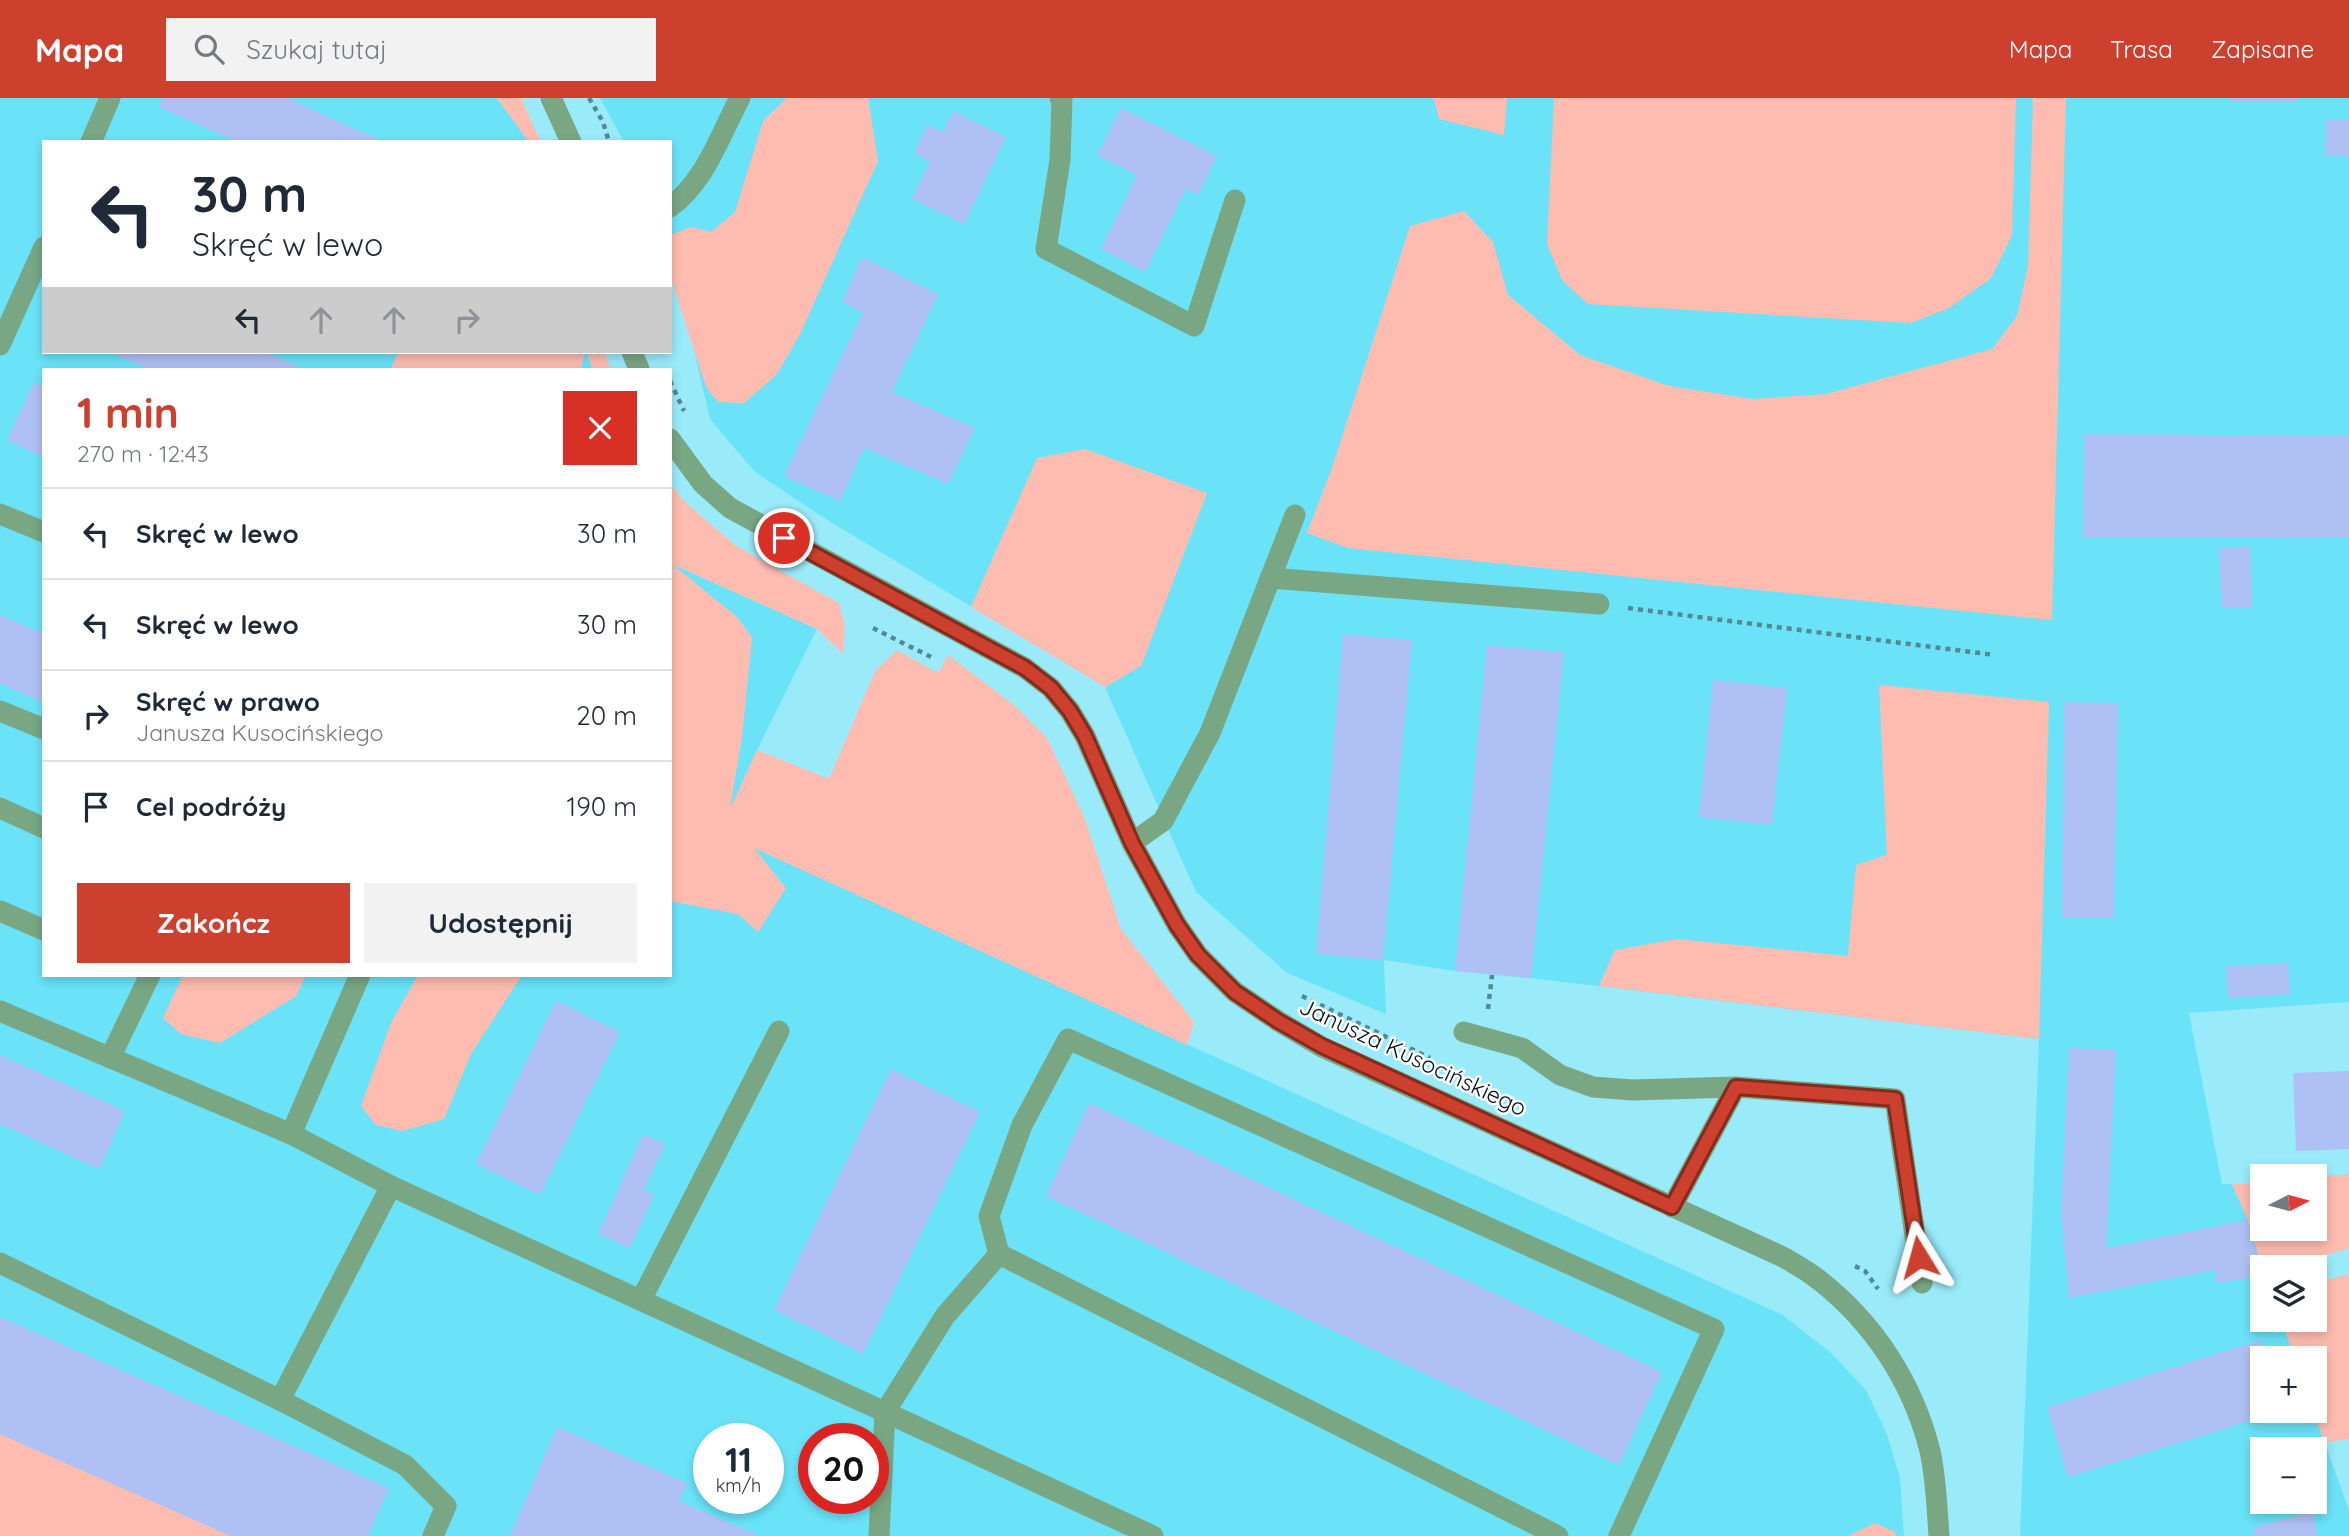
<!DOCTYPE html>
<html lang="pl">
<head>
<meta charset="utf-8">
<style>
  :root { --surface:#fff; --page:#f2f2f3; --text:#1f2937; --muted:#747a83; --line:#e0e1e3; --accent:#cc402d }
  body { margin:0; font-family:Quicksand,sans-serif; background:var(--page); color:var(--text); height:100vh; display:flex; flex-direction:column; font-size:26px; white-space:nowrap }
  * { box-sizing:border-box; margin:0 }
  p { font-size:23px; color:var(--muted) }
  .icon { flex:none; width:38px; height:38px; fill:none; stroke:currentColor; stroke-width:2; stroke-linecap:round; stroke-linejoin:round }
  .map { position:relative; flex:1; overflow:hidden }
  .drawer { position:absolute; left:42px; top:270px; width:630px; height:609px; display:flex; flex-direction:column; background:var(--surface); border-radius:0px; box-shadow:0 4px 10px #0003 }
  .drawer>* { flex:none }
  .guide { position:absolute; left:42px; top:42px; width:630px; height:214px; border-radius:0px; box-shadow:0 4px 10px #0003; background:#fff; color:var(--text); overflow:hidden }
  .needle { width:46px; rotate:84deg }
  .controls { position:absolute; left:2250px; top:1066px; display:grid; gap:14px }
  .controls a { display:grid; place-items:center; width:77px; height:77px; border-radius:0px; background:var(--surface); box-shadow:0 4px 10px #0003; font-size:35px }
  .speed { position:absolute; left:693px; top:1325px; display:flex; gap:14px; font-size:35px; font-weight:700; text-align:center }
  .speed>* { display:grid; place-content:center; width:91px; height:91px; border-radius:50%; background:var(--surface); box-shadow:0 4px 10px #0003; line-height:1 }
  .speed small { font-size:18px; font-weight:400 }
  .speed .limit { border:10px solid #d22; background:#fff; color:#111 }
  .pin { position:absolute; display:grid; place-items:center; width:60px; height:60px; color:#fff; margin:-30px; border:4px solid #fff; border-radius:50%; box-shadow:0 2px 7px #0007 }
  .me { position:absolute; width:77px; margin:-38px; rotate:352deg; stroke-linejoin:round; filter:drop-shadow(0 0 5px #0008) }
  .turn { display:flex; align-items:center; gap:24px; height:147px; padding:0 35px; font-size:32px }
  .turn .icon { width:91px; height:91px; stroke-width:2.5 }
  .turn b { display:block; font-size:49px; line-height:60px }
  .lanes { display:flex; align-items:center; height:66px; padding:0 35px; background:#0003; justify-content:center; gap:35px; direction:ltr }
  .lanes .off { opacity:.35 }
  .round { display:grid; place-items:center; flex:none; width:74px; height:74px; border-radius:0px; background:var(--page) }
  .head { display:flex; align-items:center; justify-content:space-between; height:119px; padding:0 35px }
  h1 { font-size:42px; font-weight:800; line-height:52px; color:var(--accent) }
  .action { display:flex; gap:14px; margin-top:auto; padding:14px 35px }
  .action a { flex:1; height:80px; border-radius:0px; background:var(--accent); color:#fff; font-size:28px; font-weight:800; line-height:80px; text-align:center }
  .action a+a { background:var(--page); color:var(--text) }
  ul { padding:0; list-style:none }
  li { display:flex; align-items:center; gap:21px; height:91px; padding:0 35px; border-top:2px solid var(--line) }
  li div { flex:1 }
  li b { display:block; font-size:26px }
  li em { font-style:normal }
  header { display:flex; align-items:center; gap:42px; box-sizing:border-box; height:98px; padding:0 35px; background:var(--accent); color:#fff }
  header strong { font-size:33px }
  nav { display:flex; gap:38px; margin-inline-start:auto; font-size:24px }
  .search { width:490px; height:63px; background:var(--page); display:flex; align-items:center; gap:18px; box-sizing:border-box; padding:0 24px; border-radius:0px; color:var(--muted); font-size:26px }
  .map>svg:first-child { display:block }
  .built { fill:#6ae3f9; fill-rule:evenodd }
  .green { fill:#febcb0 }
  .building { fill:#afc0f5 }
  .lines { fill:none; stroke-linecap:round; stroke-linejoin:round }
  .path { stroke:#548892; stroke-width:4.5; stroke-dasharray:5 5; stroke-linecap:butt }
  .service { stroke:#79a783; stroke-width:21 }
  .minor { stroke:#79a783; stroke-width:21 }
  .route-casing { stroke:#852a1d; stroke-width:18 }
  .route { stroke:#cc402d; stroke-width:12 }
  .labels { text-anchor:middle; stroke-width:5; stroke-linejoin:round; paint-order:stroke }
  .street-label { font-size:23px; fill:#001115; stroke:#fdfdfd }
</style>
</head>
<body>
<header>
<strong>Mapa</strong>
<div class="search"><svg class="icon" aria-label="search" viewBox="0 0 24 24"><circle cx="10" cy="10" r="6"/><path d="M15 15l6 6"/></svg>Szukaj tutaj</div>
<nav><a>Mapa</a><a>Trasa</a><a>Zapisane</a></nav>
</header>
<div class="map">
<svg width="2349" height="1438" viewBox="0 0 2349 1438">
  <rect width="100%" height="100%" fill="#9aebfa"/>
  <!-- built -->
  <g class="built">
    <path d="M0 0H497L529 44H44V254H587L592 271H44V877H670V465L817 531 757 652 720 734 1783 1217 1831 1255 1866 1292 1887 1336 1900 1380 1904 1438H0ZM709 1340H768V1400H709ZM814 1340H873V1400H814Z"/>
    <path d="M600 0H2349V904L2189 915 2222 1086H2232L2248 1122 2263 1170V1222H2281L2295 1260H2263V1312L2313 1313 2349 1412V1438H2020L2039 941 1547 882 1455 873 1384 862 1386 916 1287 875 1196 794 1105 589 824 420 755 374 710 321 670 149V44H624ZM2263 1351H2315V1404H2263Z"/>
  </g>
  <!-- green -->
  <g class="green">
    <path d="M497 0H521L541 44H529Z"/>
    <path d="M787 0H868L878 63 800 236 777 276 744 305 718 304 706 289 670 178V137L691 129 711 134 735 114 763 23Z"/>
    <path d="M1434 0H1507L1504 37 1439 21Z"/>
    <path d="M1554 0H2016L2012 137 1991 180 1949 210 1910 225 1588 206 1562 182 1547 146Z"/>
    <path d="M2033 0H2066L2052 522 1348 450 1307 435 1332 370 1410 128 1464 113 1493 144 1508 197 1580 257 1669 288 1753 301 1826 296 1992 251 2017 218 2028 168Z"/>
    <path d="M398 254H585L581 271H391Z"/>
    <path d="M587 254H604L611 271H592Z"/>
    <path d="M1085 351 1207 395 1141 568 1105 589 971 509 1037 360Z"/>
    <path d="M670 385 684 403 736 448 839 505 845 529 843 556 817 531 672 466 736 518 752 539 742 639 730 711 757 652 829 681 875 573 897 552 938 575 948 557 1014 607 1047 640 1085 721 1121 831 1194 924 1187 947 754 750 786 790 758 834 738 816 670 803Z"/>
    <path d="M1879 587 2049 604 2039 941 1599 888 1615 852 1677 841 1848 858 1856 767 1887 757Z"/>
    <path d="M183 877H306L296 898 220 945 181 936 163 920Z"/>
    <path d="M418 877H522L471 956 444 1021 402 1033 376 1027 361 1008 391 925Z"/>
    <path d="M2349 1076V1150L2289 1169H2263V1173L2248 1122 2232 1086 2263 1084V1130H2315V1079Z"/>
    <path d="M2349 1176V1341L2328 1344C2308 1322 2315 1288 2315 1260H2295L2281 1222H2315V1185Z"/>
    <path d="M0 1336 231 1438H0Z"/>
    <path d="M1875 1425 1895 1434 1896 1438H1848Z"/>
  </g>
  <!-- building -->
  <g class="building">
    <path d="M163 0H287L384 44H237L159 9Z"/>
    <rect x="2230" y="0" width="68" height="4"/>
    <path d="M1121 10 1217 58 1198 97 1186 91 1145 174 1101 151 1137 77 1097 57Z"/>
    <path d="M953 13 1006 39 964 126 912 101 930 63 914 55 927 27 943 34Z"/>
    <path d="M2326 22H2349V57H2325Z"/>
    <path d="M862 159 938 196 892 294 975 330 948 386 864 350 840 403 784 378 863 214 842 204Z"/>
    <path d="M110 254H265L305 271H149Z"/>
    <path d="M34 284 44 289V359L7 342Z"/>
    <path d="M2084 336 2349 338V440L2083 439Z"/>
    <path d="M2250 449 2252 509 2222 510 2219 450Z"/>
    <path d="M0 517 44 536V605L0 585Z"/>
    <path d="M1343 536 1412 542 1383 862 1316 856Z"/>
    <path d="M1487 547 1564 554 1531 880 1455 873Z"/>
    <path d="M1713 582 1787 590 1772 727 1699 719Z"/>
    <path d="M2064 604 2118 605 2114 820 2062 819Z"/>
    <path d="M2288 865 2290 896 2228 900 2226 868Z"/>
    <path d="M556 903 620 934 540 1097 476 1066Z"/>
    <path d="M2069 950 2116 952 2106 1150 2248 1122 2263 1178 2217 1185 2215 1172 2069 1200 2061 1114Z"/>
    <path d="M0 957 125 1013 99 1071 0 1026Z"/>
    <path d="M891 971 980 1014 863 1256 774 1212Z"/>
    <path d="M2349 973V1051L2296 1053 2293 975Z"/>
    <path d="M1089 1005 1662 1274 1619 1367 1046 1098Z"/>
    <path d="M643 1036 665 1046 644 1092 654 1097 630 1150 598 1136Z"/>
    <path d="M0 1219 389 1390 368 1438H231L0 1336Z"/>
    <path d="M2260 1242 2265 1260H2263V1312L2282 1313 2068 1379 2047 1309Z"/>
    <path d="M557 1329 687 1385 679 1403 760 1438H510Z"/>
    <path d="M2312 1413 2317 1438H2255L2253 1430Z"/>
  </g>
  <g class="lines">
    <!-- path -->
    <g class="path">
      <path d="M589 0 603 24 609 44"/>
      <path d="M670 283 684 313"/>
      <path d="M1628 510 1995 557"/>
      <path d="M873 530 931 559"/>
      <path d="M1302 898 1430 960"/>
      <path d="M1488 911 1492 877"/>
      <path d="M1855 1168 1865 1173 1878 1191"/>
    </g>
    <!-- service -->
    <g class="service">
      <path d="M1060 0 1062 1 1060 62 1046 151 1194 228 1235 102"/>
      <path d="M91 44 110 0"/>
      <path d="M670 109C705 84 720 37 740 0"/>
      <path d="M0 247 44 149"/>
      <path d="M0 416 44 434"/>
      <path d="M1270 480 1599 506"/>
      <path d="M0 613 44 631"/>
      <path d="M0 710 44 730"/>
      <path d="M1132 745 1163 723 1210 635 1295 417"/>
      <path d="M0 813 44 832"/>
      <path d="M0 913 291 1036 360 877"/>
      <path d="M1464 934 1522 950 1560 977 1593 989 1633 992 1736 989"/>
      <path d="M110 960 150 877"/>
      <path d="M291 1036 391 1088 885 1314 879 1438"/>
      <path d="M391 1088 280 1302 405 1367 446 1408 433 1438"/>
      <path d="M1672 1109 1736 989 1895 1001 1922 1185"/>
      <path d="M999 1156 945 1218 885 1314 1153 1438"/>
      <path d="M0 1165 280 1302"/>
      <path d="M641 1202 779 933"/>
      <path d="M1558 1438 999 1156 989 1118 1022 1027 1068 941 1714 1231 1619 1438"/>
    </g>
    <!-- minor -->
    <g class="minor">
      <path d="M551 0 571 44"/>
      <path d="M632 254 639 271"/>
      <path d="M670 341 703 386 730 410 1025 570 1051 590 1070 613 1085 638 1132 745 1177 827 1198 857 1235 894 1278 923 1322 949 1783 1159C1795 1166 1808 1173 1819 1182 1874 1225 1913 1285 1930 1353 1936 1380 1937 1410 1939 1438"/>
    </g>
  </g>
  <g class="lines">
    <defs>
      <path id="route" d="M784 440 1025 570 1051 590 1070 613 1085 638 1132 745 1177 827 1198 857 1235 894 1278 923 1322 948 1672 1109 1736 989 1895 1001 1919 1159"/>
    </defs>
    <!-- route casing -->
    <use href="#route" class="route-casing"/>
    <!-- route -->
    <use href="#route" class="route"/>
  </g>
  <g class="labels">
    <!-- street labels -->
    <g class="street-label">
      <text transform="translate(1413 959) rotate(25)" y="8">Janusza Kusocińskiego</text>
    </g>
  </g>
</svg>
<div class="controls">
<a><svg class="needle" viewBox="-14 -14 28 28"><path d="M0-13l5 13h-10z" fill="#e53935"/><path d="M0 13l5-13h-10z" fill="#747a83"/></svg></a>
<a><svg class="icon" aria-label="layers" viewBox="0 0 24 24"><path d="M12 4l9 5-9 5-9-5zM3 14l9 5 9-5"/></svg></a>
<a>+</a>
<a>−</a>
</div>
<div class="speed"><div>11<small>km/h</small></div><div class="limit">20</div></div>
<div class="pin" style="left:784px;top:440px;background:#d93025"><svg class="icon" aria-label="arrive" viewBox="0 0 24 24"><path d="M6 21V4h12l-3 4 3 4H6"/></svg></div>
<svg class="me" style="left:1919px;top:1159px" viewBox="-20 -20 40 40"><path d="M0-17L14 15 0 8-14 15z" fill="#cc402d" stroke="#fff" stroke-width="4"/></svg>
<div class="guide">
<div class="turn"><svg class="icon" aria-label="left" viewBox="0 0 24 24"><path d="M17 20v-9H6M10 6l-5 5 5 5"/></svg><div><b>30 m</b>Skręć w lewo</div></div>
<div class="lanes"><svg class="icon" aria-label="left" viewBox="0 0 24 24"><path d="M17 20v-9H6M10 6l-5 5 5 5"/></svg><svg class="icon off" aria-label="ahead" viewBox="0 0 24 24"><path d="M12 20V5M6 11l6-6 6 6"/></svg><svg class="icon off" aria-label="ahead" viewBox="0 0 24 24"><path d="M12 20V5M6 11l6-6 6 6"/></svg><svg class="icon off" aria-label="right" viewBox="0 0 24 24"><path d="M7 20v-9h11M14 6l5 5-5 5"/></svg></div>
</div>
<section class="drawer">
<div class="head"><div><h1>1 min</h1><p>270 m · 12:43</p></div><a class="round" style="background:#d93025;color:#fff"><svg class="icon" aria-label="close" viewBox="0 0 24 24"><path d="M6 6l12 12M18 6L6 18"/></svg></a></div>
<ul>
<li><svg class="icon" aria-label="left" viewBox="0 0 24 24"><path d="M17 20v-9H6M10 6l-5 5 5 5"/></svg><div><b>Skręć w lewo</b></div><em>30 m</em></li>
<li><svg class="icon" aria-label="left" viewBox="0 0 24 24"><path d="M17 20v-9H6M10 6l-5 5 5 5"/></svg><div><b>Skręć w lewo</b></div><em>30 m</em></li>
<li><svg class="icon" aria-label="right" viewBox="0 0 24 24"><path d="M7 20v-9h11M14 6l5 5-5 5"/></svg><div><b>Skręć w prawo</b><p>Janusza Kusocińskiego</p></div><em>20 m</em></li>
<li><svg class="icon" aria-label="arrive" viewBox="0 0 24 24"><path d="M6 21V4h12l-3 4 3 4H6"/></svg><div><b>Cel podróży</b></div><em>190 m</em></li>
</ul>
<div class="action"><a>Zakończ</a><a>Udostępnij</a></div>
</section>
</div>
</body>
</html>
